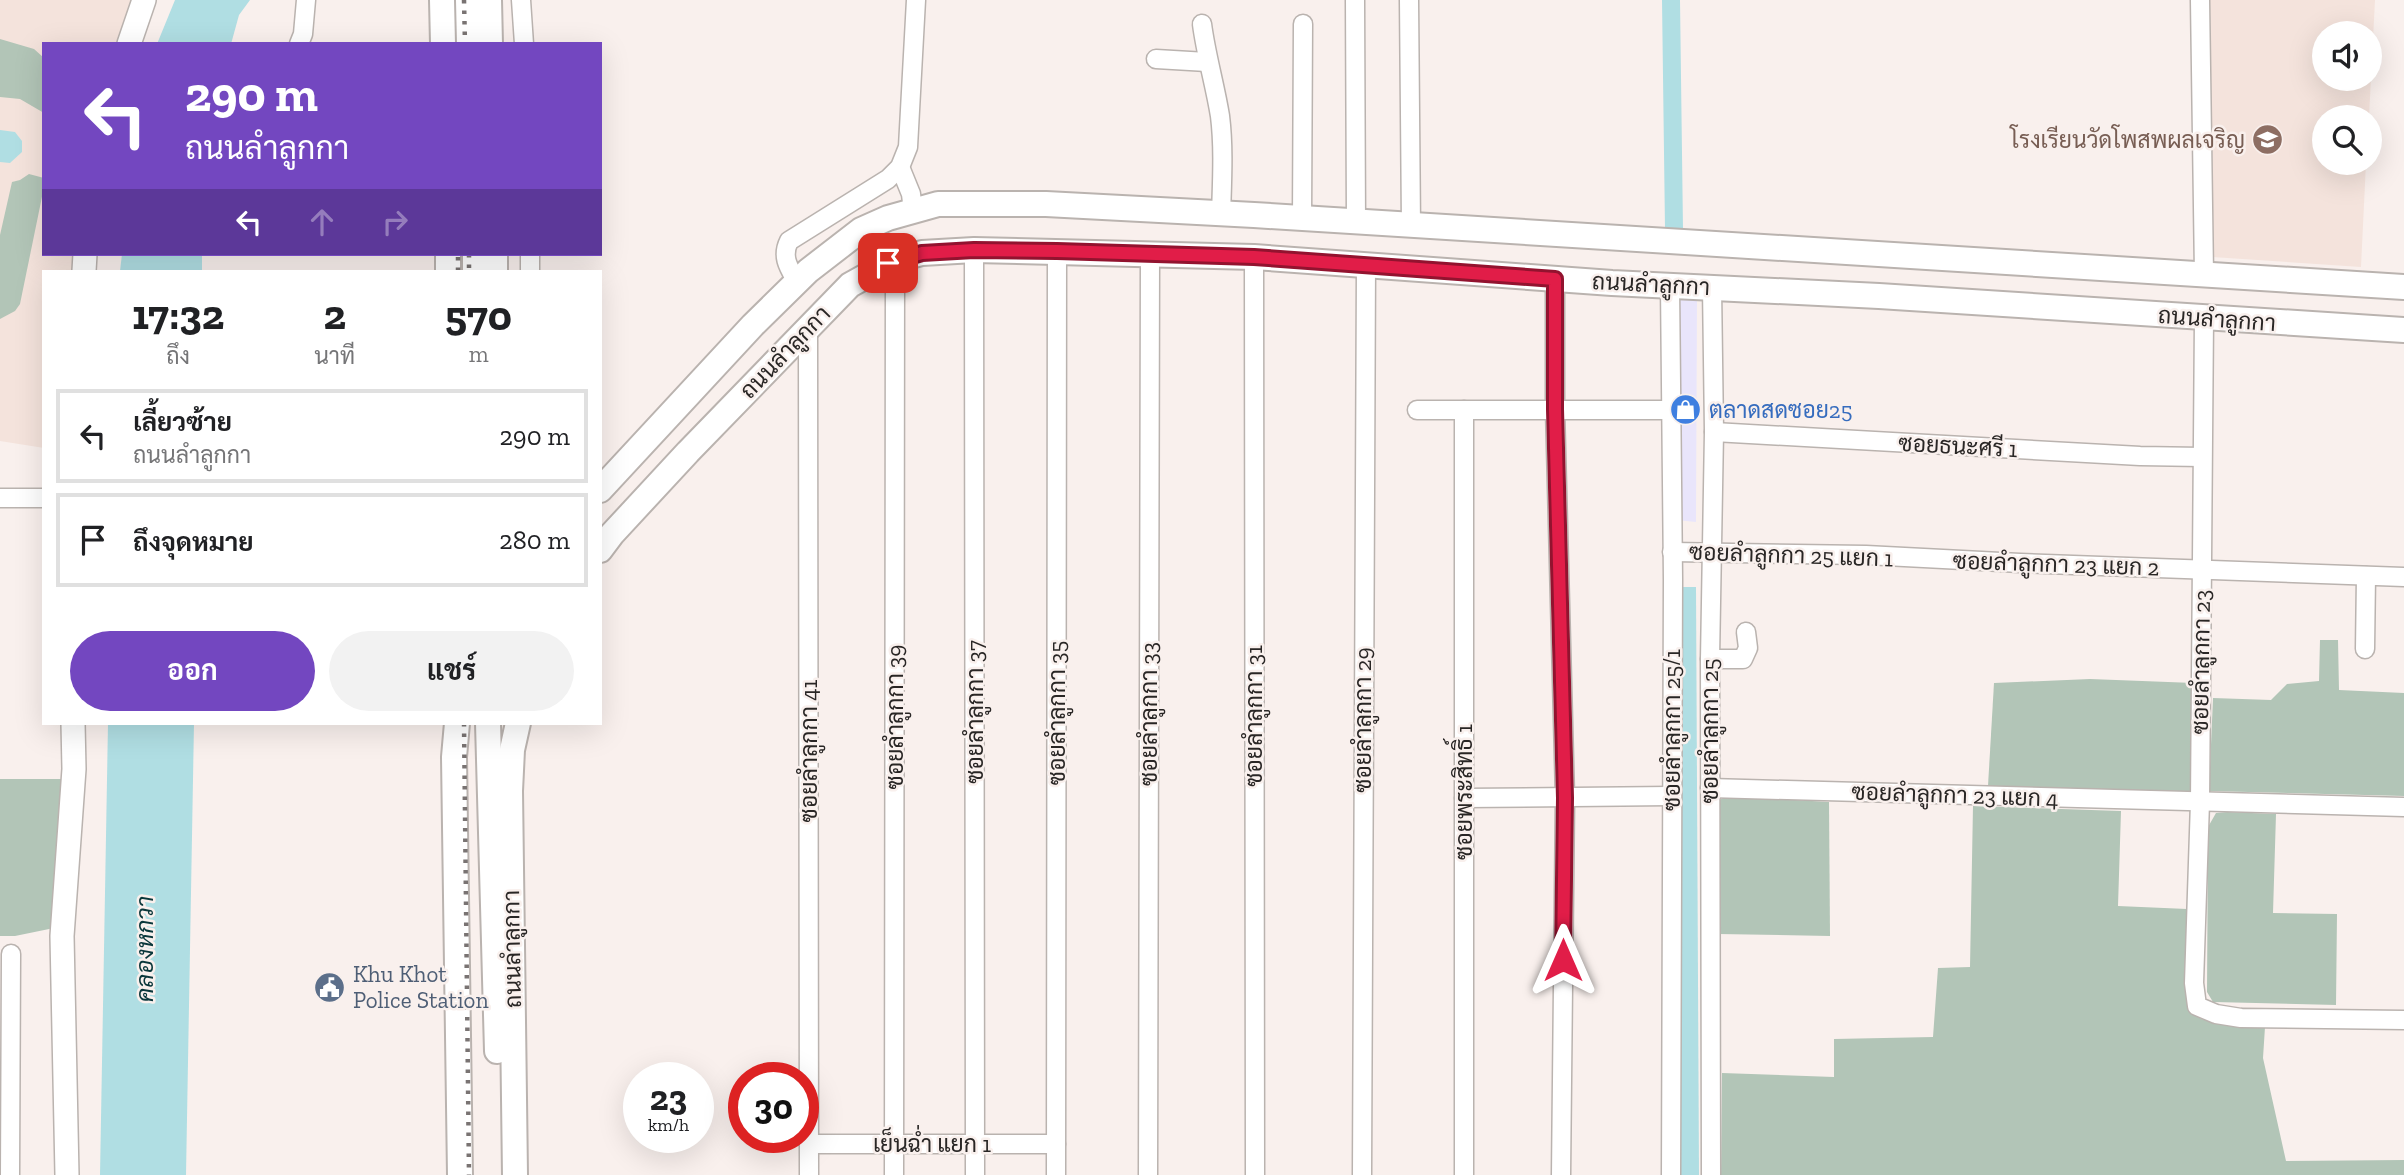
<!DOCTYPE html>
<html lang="th">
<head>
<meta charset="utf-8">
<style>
  :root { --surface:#fff; --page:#f2f2f2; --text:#202124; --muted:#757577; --line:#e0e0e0; --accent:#7347c0 }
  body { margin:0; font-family:"Zilla Slab",Sarabun,serif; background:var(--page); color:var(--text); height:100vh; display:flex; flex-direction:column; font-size:26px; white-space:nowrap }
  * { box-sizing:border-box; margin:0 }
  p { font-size:23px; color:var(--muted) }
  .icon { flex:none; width:38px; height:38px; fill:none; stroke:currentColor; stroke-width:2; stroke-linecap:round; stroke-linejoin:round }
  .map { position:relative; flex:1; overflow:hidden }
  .side { position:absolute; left:42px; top:270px; width:560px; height:455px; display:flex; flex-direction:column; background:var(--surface); border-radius:0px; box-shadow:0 7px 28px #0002 }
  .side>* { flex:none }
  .hud { position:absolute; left:42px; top:42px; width:560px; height:214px; border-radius:0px; box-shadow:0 7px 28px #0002; background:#7347c0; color:#fff; overflow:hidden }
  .tools { position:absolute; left:2312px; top:21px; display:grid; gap:14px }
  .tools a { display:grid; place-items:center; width:70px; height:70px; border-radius:50%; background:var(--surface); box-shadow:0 7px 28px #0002; font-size:35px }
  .speed { position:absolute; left:623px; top:1062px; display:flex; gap:14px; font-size:35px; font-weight:700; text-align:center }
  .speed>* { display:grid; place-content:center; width:91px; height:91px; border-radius:50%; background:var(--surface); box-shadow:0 7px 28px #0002; line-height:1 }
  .speed small { font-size:18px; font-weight:400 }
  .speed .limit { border:10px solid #d22; background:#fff; color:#111 }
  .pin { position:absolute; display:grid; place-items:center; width:60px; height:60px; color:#fff; margin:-30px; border-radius:14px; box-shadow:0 4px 10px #0006 }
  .me { position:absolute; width:77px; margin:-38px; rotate:0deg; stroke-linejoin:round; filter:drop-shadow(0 0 5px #0008) }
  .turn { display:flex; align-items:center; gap:24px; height:147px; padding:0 28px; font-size:32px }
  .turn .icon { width:91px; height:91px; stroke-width:2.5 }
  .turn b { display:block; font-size:49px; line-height:60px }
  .lanes { display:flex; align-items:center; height:66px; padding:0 28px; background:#0003; justify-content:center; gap:35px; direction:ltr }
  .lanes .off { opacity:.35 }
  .eta { display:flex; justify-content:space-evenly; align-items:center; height:119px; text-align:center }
  .eta b { font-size:42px; font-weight:700; line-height:49px }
  .button { display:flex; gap:14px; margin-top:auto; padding:14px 28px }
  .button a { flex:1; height:80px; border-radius:42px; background:var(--accent); color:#fff; font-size:28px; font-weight:700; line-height:80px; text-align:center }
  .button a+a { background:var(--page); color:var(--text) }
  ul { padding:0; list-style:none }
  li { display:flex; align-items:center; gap:21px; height:94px; margin:0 14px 10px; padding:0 14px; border:4px solid var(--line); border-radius:0px }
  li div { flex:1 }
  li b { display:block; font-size:26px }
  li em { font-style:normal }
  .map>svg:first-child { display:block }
  .commercial { fill:#e9e5fb }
  .built { fill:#f4e3dc; fill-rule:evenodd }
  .green { fill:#b2c5b7 }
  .water { fill:#b0dee3 }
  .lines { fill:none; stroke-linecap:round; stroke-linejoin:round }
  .canal { stroke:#b0dee3; stroke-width:18 }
  .minor-casing { stroke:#bab3af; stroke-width:21 }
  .tertiary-casing { stroke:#bab3af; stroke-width:26 }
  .secondary-casing { stroke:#bab3af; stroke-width:28 }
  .minor { stroke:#fff; stroke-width:18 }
  .tertiary { stroke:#fff; stroke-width:23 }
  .secondary { stroke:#fff; stroke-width:24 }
  .rail { stroke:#797372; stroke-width:4.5; stroke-dasharray:3.5 7; stroke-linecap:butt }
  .route-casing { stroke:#92132f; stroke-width:18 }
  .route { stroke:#e11d48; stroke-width:12 }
  .labels { text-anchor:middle; stroke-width:5; stroke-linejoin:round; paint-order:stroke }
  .education-label { font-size:23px; fill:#785e54; stroke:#f9f0ed; text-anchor:end }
  .street-label { font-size:23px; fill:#292625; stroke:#f9f0ed }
  .shop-label { font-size:23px; fill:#366cbe; stroke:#f9f0ed; text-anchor:start }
  .service-label { font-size:23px; fill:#4e5e75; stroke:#f9f0ed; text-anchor:start }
  .water-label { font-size:24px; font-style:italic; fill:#0a373b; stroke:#f9f0ed }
</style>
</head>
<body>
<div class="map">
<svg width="2404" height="1175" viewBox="0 0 2404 1175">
  <rect width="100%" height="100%" fill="#f9f0ed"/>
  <!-- commercial -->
  <path class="commercial" d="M1677 300H1697L1696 522 1676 520Z"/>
  <!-- built -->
  <g class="built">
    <path d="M0 0H135L118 44H44V254H81L80 271H44V448L0 441Z"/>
    <path d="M2210 0H2375L2369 117H2324V163H2366L2361 267 2212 257ZM2324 33H2370V79H2324Z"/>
  </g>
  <!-- green -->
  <g class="green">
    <path d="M0 39 34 49 44 58V113L20 99 0 97Z"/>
    <path d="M29 174 44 178V187L20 304 15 311 0 319V235L12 182 20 180Z"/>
    <path d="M2320 640H2338L2339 690 2404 693V796L2209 791 2213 698 2271 700 2287 684 2319 681Z"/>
    <path d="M2090 679 2194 683V787L2187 796 1988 786 1994 683Z"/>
    <path d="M0 779H62L54 928 15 936H0Z"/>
    <path d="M1728 796 1829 802 1830 936 1718 934 1719 800Z"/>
    <path d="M1973 806 2121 811 2118 906 2187 909V1005L2201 1019 2265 1027 2263 1058 2286 1161 2404 1160V1175H1721L1722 1073 1834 1077V1039L1933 1037 1938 968 1970 967Z"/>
    <path d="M2227 812 2276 814 2273 913 2337 914 2336 1005 2213 1002 2207 992 2208 827 2216 813Z"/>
  </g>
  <!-- water -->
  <g class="water">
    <path d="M175 0H250L239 15 231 44H157Z"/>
    <path d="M0 130 15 132 22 141V152L10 163 0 162Z"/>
    <path d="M122 254H202V271H120Z"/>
    <path d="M1678 587H1696L1699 1175H1676Z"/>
    <path d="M108 723H194L186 1175H100Z"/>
  </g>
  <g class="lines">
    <!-- canal -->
    <path class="canal" d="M1671 0 1674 229"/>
    <defs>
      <g id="minor">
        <path d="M521 0 524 44"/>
        <path d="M1355 0 1356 222"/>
        <path d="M1409 0 1411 226"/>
        <path d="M2200 0 2204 275"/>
        <path d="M1202 24C1206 55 1215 85 1220 116 1224 148 1222 182 1221 215"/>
        <path d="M299 44 303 34 306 0"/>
        <path d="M1156 59 1207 62"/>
        <path d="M900 167 911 194 913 211"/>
        <path d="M1302 219 1303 24"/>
        <path d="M974 250 975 1175"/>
        <path d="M1254 257 1255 1175"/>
        <path d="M530 271V254"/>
        <path d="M1555 279V409L1565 798 1561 1175"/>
        <path d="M797 282C789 268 781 257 789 241L888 179 900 167 908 147 916 0"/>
        <path d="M1670 286 1673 579 1671 1175"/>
        <path d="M2204 318 2200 802 2194 983 2197 1006 2216 1014 2241 1018 2404 1020"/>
        <path d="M808 328 809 1175"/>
        <path d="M1417 410H1671"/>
        <path d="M1464 410V1175"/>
        <path d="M1714 432 2140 456 2202 457"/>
        <path d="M0 498H44"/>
        <path d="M1672 552 1866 555 2020 563 2404 577"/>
        <path d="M2365 649 2366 576"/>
        <path d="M1710 659H1743L1748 648 1746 632"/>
        <path d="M1710 788 2404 807"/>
        <path d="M1464 798 1671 796"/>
        <path d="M809 1144H1056"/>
        <path d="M10 1175 11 954"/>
        <path d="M894 1175 895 260"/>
        <path d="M1056 1175 1057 251"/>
        <path d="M1148 1175 1150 254"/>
        <path d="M1362 1175 1366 264"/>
        <path d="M1711 1175 1710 659 1714 432 1712 287"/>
      </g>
      <g id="tertiary">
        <path d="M129 44 144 0"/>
        <path d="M84 271 85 254"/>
        <path d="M67 1175 62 936 74 769 73 723"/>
      </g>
      <g id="secondary">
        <path d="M442 0 443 44"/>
        <path d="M468 0 469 44"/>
        <path d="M489 0 490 44"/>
        <path d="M448 254V271"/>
        <path d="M475 254V271"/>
        <path d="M495 254V271"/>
        <path d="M600 490 753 325 808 271 861 230 888 218 938 204H1046L1254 215 2404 287"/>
        <path d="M600 550 612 534 688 452 850 285 895 260 922 253 974 250 1254 257 1612 283 1879 296 2404 330"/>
        <path d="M457 723 454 757 460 1175"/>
        <path d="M488 723 497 1051"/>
        <path d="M515 1175 510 791 512 750 518 723"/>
      </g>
    </defs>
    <!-- minor casing -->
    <use href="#minor" class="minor-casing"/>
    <!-- tertiary casing -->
    <use href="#tertiary" class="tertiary-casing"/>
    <!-- secondary casing -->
    <use href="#secondary" class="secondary-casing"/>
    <!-- minor -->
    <use href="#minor" class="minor"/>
    <!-- tertiary -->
    <use href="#tertiary" class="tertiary"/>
    <!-- secondary -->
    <use href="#secondary" class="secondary"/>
    <!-- rail -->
    <g class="rail">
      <path d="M464 0 465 44"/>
      <path d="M469 254V271"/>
      <path d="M458 271V254"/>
      <path d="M464 723 469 1175"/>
    </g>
  </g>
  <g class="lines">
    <defs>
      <path id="route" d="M888 263 922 253 974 250 1057 251 1254 257 1555 279V409L1565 798 1563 960"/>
    </defs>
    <!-- route casing -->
    <use href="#route" class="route-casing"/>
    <!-- route -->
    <use href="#route" class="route"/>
  </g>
  <!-- icons -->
  <defs>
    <symbol id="school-disc" viewBox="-11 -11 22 22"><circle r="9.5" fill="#8d6e63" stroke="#f9f0ed"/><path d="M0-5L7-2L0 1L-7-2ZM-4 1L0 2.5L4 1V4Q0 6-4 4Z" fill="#fff"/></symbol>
    <symbol id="shop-disc" viewBox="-11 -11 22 22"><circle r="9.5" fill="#3f7fe0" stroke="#f9f0ed"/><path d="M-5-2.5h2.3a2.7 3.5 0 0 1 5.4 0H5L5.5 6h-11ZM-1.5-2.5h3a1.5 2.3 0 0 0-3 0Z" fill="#fff"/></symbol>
    <symbol id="civic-disc" viewBox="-11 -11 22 22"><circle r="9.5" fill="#5c6f8a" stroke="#f9f0ed"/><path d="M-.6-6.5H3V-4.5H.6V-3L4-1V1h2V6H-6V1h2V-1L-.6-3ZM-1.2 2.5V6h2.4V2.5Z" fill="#fff"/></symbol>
  </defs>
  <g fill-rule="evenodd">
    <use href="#school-disc" x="2250" y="122" width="35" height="35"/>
    <use href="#shop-disc" x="1668" y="392" width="35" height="35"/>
    <use href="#civic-disc" x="312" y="970" width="35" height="35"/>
  </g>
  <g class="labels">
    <!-- education labels -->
    <g class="education-label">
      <text x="2245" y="148">โรงเรียนวัดโพสพผลเจริญ</text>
    </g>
    <!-- street labels -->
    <g class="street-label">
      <text transform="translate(1651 284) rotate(3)" y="8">ถนนลำลูกกา</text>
      <text transform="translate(2217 319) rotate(4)" y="8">ถนนลำลูกกา</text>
      <text transform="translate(785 352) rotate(-46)" y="8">ถนนลำลูกกา</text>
      <text transform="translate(1958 446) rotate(3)" y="8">ซอยธนะศรี 1</text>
      <text transform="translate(1791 555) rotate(2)" y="8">ซอยลำลูกกา 25 แยก 1</text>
      <text transform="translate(2056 564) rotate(2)" y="8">ซอยลำลูกกา 23 แยก 2</text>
      <text transform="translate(2201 662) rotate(-89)" y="8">ซอยลำลูกกา 23</text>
      <text transform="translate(975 712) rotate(-90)" y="8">ซอยลำลูกกา 37</text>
      <text transform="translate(1057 713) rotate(-90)" y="8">ซอยลำลูกกา 35</text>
      <text transform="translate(1149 714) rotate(-90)" y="8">ซอยลำลูกกา 33</text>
      <text transform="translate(1254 716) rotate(-90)" y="8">ซอยลำลูกกา 31</text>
      <text transform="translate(895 717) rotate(-90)" y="8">ซอยลำลูกกา 39</text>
      <text transform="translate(1363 720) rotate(-90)" y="8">ซอยลำลูกกา 29</text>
      <text transform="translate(1672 730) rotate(-90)" y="8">ซอยลำลูกกา 25/1</text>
      <text transform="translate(1710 731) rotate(-90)" y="8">ซอยลำลูกกา 25</text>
      <text transform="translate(809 751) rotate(-90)" y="8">ซอยลำลูกกา 41</text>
      <text transform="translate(1464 792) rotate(-90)" y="8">ซอยพระสิทธิ์ 1</text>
      <text transform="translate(1955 795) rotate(2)" y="8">ซอยลำลูกกา 23 แยก 4</text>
      <text transform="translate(512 949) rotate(-91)" y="8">ถนนลำลูกกา</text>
      <text x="932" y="1152">เย็นฉ่ำ แยก 1</text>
    </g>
    <!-- shop labels -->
    <g class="shop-label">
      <text x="1709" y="418">ตลาดสดซอย25</text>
    </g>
    <!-- service labels -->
    <g class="service-label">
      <text x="353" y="982">Khu Khot<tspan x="353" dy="26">Police Station</tspan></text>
    </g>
    <!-- water labels -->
    <g class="water-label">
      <text transform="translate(145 949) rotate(-90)" y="8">คลองหกวา</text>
    </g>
  </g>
</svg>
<div class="tools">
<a><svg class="icon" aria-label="sound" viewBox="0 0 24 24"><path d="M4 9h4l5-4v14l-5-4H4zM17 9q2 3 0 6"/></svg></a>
<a><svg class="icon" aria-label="search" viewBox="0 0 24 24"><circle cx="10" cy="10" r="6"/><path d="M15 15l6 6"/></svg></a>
</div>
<div class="speed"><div>23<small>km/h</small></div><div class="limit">30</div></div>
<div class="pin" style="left:888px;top:263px;background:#d93025"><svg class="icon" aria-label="arrive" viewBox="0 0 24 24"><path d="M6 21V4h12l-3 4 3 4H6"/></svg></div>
<svg class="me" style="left:1563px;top:960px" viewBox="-20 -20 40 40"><path d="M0-17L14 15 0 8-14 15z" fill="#e11d48" stroke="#fff" stroke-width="4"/></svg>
<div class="hud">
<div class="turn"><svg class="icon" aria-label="left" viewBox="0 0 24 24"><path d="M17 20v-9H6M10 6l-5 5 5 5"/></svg><div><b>290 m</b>ถนนลำลูกกา</div></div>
<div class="lanes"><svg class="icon" aria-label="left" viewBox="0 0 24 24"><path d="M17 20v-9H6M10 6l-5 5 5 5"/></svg><svg class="icon off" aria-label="ahead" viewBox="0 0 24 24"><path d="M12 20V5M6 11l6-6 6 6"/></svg><svg class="icon off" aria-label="right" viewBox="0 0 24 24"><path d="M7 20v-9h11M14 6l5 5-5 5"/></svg></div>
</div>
<section class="side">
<div class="eta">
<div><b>17:32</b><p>ถึง</p></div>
<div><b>2</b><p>นาที</p></div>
<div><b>570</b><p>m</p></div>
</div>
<ul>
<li><svg class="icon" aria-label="left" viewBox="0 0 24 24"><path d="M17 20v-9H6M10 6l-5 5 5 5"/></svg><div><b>เลี้ยวซ้าย</b><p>ถนนลำลูกกา</p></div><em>290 m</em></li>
<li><svg class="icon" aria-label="arrive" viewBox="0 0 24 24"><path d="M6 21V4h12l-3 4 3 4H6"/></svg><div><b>ถึงจุดหมาย</b></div><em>280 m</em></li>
</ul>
<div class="button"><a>ออก</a><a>แชร์</a></div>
</section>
</div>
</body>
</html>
